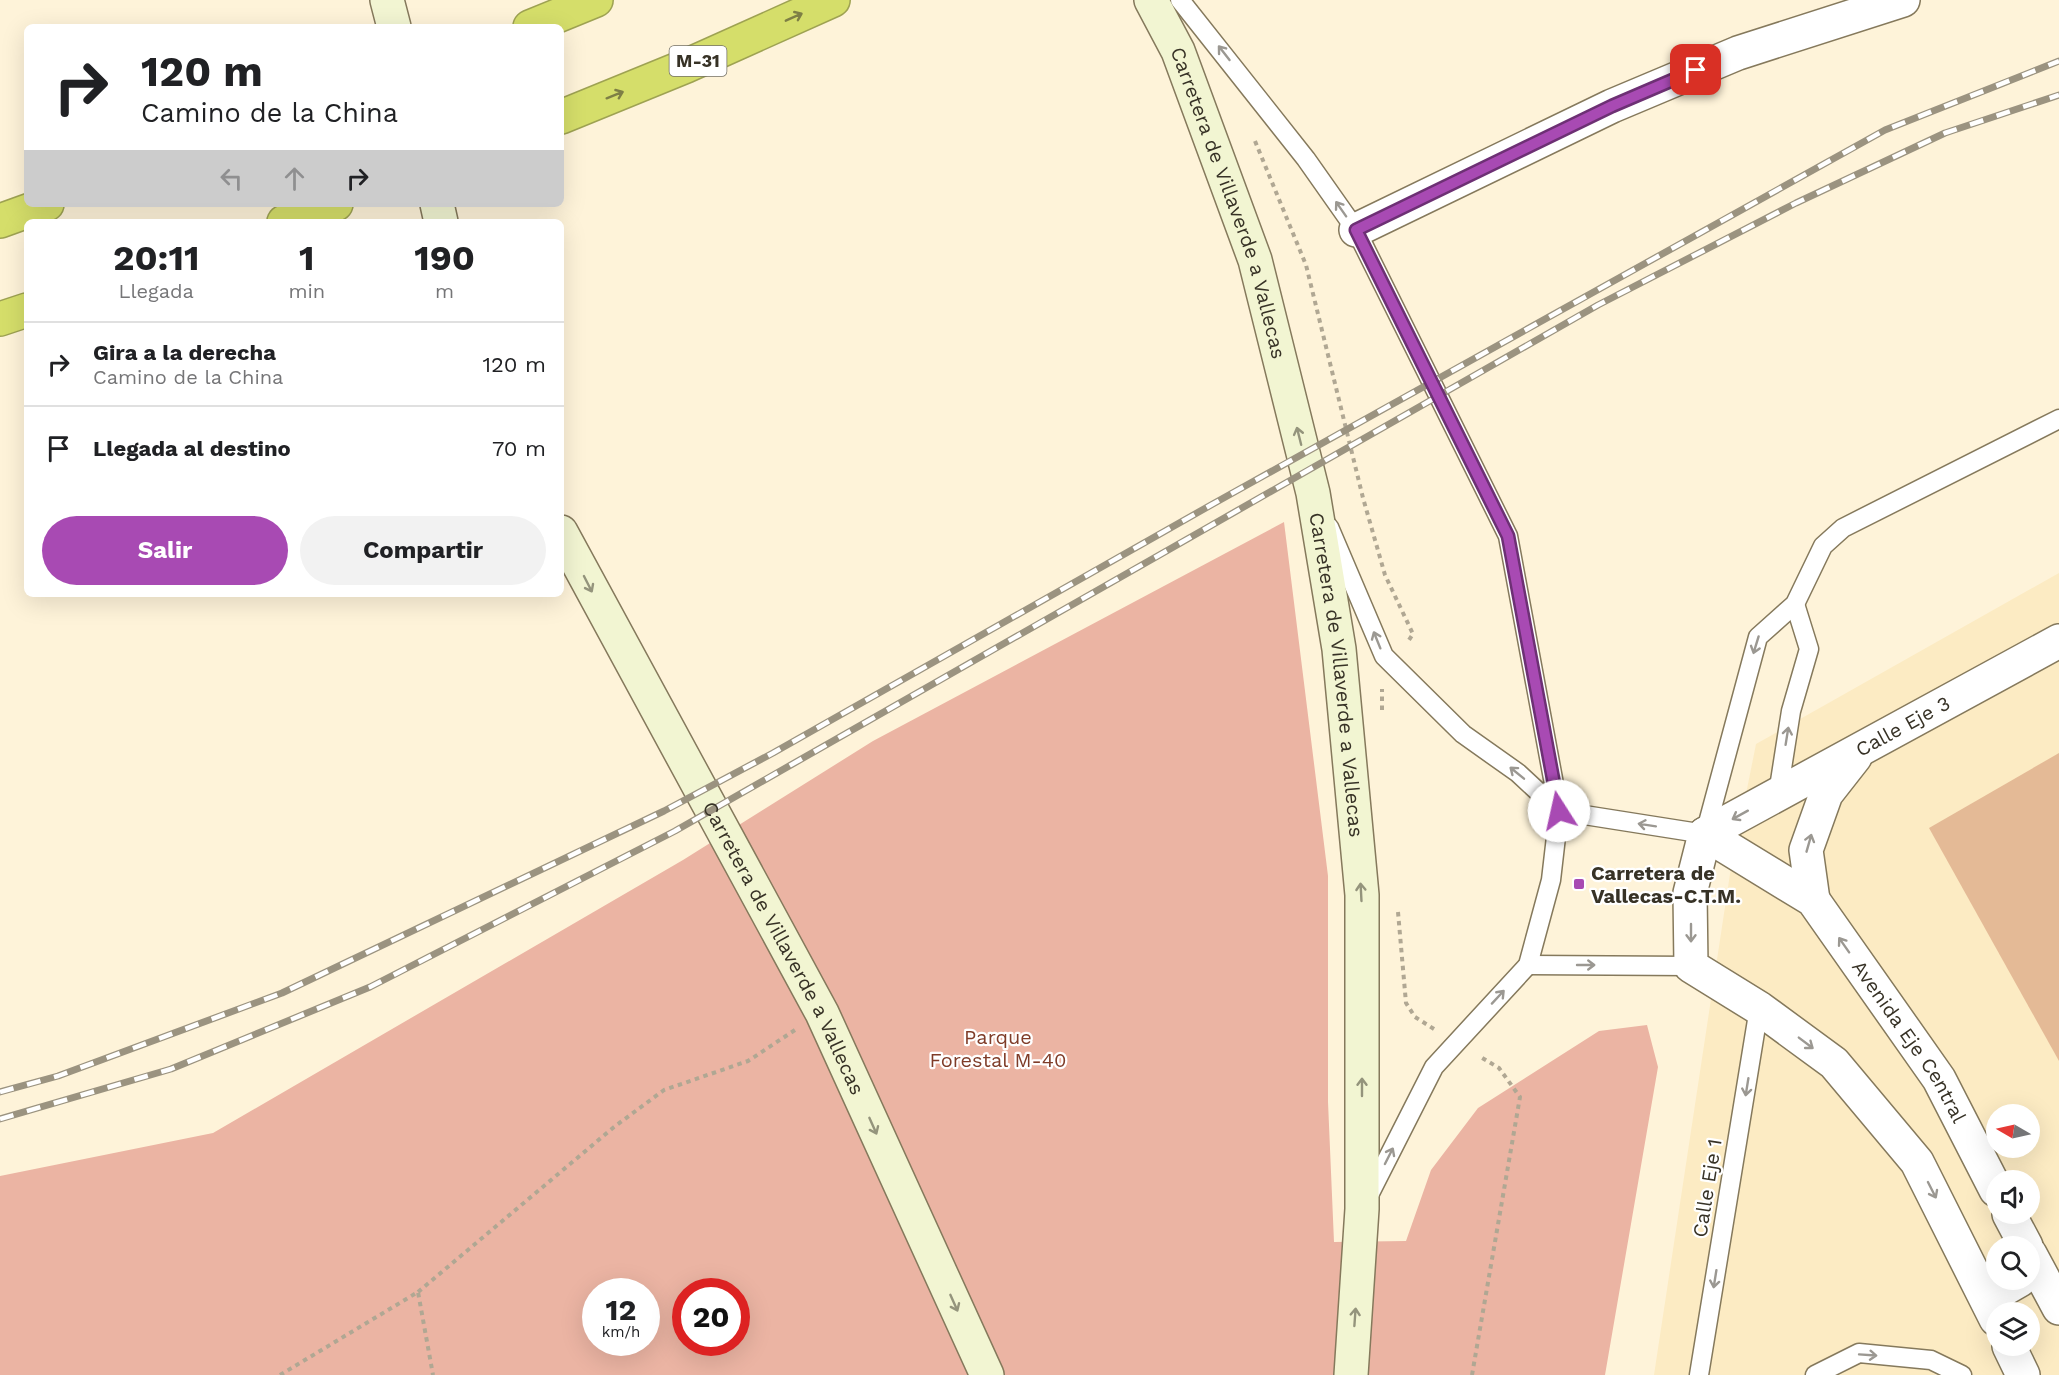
<!DOCTYPE html>
<html lang="es">
<head>
<meta charset="utf-8">
<style>
  :root { --surface:#fff; --page:#f2f2f2; --text:#202124; --muted:#757577; --line:#e0e0e0; --accent:#a84ab3 }
  body { margin:0; font-family:"Work Sans",sans-serif; background:var(--page); color:var(--text); height:100vh; display:flex; flex-direction:column; font-size:22px; white-space:nowrap }
  * { box-sizing:border-box; margin:0 }
  p { font-size:20px; color:var(--muted) }
  .icon { flex:none; width:33px; height:33px; fill:none; stroke:currentColor; stroke-width:2; stroke-linecap:round; stroke-linejoin:round }
  .map { position:relative; flex:1; overflow:hidden }
  .details { position:absolute; left:24px; top:219px; width:540px; height:378px; display:flex; flex-direction:column; background:var(--surface); border-radius:9px; box-shadow:0 6px 24px #0002 }
  .details>* { flex:none }
  .guide { position:absolute; left:24px; top:24px; width:540px; height:183px; border-radius:9px; box-shadow:0 6px 24px #0002; background:#fff; color:var(--text); overflow:hidden }
  .needle { width:39px; rotate:279deg }
  .controls { position:absolute; left:1986px; top:1104px; display:grid; gap:12px }
  .controls a { display:grid; place-items:center; width:54px; height:54px; border-radius:50%; background:var(--surface); box-shadow:0 6px 24px #0002; font-size:30px }
  .speed { position:absolute; left:582px; top:1278px; display:flex; gap:12px; font-size:30px; font-weight:700; text-align:center }
  .speed>* { display:grid; place-content:center; width:78px; height:78px; border-radius:50%; background:var(--surface); box-shadow:0 6px 24px #0002; line-height:1 }
  .speed small { font-size:15px; font-weight:400 }
  .speed .limit { border:9px solid #d22; background:#fff; color:#111 }
  .pin { position:absolute; display:grid; place-items:center; width:51px; height:51px; color:#fff; margin:-26px; border-radius:12px; box-shadow:0 3px 9px #0006 }
  .me { position:absolute; width:66px; margin:-33px; rotate:350deg; stroke-linejoin:round; filter:drop-shadow(0 0 4px #0008) }
  .turn { display:flex; align-items:center; gap:21px; height:126px; padding:0 18px; font-size:27px }
  .turn .icon { width:78px; height:78px; stroke-width:2.5 }
  .turn b { display:block; font-size:42px; line-height:51px }
  .lanes { display:flex; align-items:center; height:57px; padding:0 18px; background:#0003; justify-content:center; gap:30px; direction:ltr }
  .lanes .off { opacity:.35 }
  .eta { display:flex; justify-content:space-evenly; align-items:center; height:102px; text-align:center }
  .eta b { font-size:36px; font-weight:700; line-height:42px }
  .button { display:flex; gap:12px; margin-top:auto; padding:12px 18px }
  .button a { flex:1; height:69px; border-radius:36px; background:var(--accent); color:#fff; font-size:24px; font-weight:700; line-height:69px; text-align:center }
  .button a+a { background:var(--page); color:var(--text) }
  ul { padding:0; list-style:none }
  li { display:flex; align-items:center; gap:18px; height:84px; padding:0 18px; border-top:2px solid var(--line) }
  li div { flex:1 }
  li b { display:block; font-size:22px }
  li em { font-style:normal }
  .map>svg:first-child { display:block }
  .built { fill:#fcebc3; fill-rule:evenodd }
  .forest { fill:#ebb4a3; fill-rule:evenodd }
  .building { fill:#e4ba96 }
  .lines { fill:none; stroke-linecap:round; stroke-linejoin:round }
  .service-casing { stroke:#85795c; stroke-width:21 }
  .minor-casing { stroke:#85795c; stroke-width:36 }
  .secondary-casing { stroke:#85795c; stroke-width:36 }
  .motorway-casing { stroke:#9ea252; stroke-width:36 }
  .path { stroke:#b0a793; stroke-width:4; stroke-dasharray:4.5 4.5; stroke-linecap:butt }
  .service { stroke:#fff; stroke-width:18 }
  .minor { stroke:#fff; stroke-width:33 }
  .secondary { stroke:#f2f5d2; stroke-width:33 }
  .motorway { stroke:#d5de6a; stroke-width:33 }
  .rail-casing { stroke:#9b9380; stroke-width:7 }
  .rail { stroke:#fff; stroke-width:4.5; stroke-dasharray:14; stroke-linecap:butt }
  .oneway { stroke:#7e7f45 }
  .oneway2 { stroke:#9b9892 }
  .oneway3 { stroke:#94947c }
  .route-casing { stroke:#6d3074; stroke-width:15 }
  .route { stroke:#a84ab3; stroke-width:10 }
  .poi-dot { fill:#a84ab3; stroke:#fff; stroke-width:2 }
  .labels { text-anchor:middle; stroke-width:4.5; stroke-linejoin:round; paint-order:stroke }
  .shield { fill:#fff; stroke:#737067; stroke-width:1.5 }
  .shield-label { font-size:18px; font-weight:bold; fill:#373226 }
  .street-label { font-size:20px; fill:#373226; stroke:#fff }
  .poi-label { font-size:20px; font-weight:bold; fill:#373226; stroke:#fff; text-anchor:start }
  .park-label { font-size:20px; fill:#7f3c28; stroke:#fff }
</style>
</head>
<body>
<div class="map">
<svg width="2059" height="1375" viewBox="0 0 2059 1375">
  <rect width="100%" height="100%" fill="#fef3d9"/>
  <!-- built -->
  <path class="built" d="M2059 573V1375H1654L1730 874 1756 744ZM1996 1114H2030V1148H1996ZM1996 1180H2030V1214H1996ZM1996 1246H2030V1280H1996ZM1996 1312H2030V1346H1996Z"/>
  <!-- forest -->
  <path class="forest" d="M1284 522 1328 876V1102L1334 1242 1406 1241 1431 1170 1478 1108 1599 1031 1647 1025 1658 1067 1605 1375H0V1176L213 1133 683 860 873 741ZM596 1292H646V1342H596ZM686 1292H736V1342H686Z"/>
  <!-- building -->
  <path class="building" d="M2059 753V1061L1929 828Z"/>
  <g class="lines">
    <defs>
      <g id="service">
        <path d="M1180 0 1306 159 1356 230 1508 536 1559 811 1705 834 1758 637 1795 604 1823 546 1843 528 2059 419"/>
        <path d="M1329 527 1384 656 1463 734 1518 773 1559 811 1551 880 1528 965 1434 1067 1367 1199"/>
        <path d="M1778 794 1791 711 1809 649 1795 604"/>
        <path d="M1528 965 1691 966"/>
        <path d="M1699 1375 1759 1008"/>
        <path d="M1815 1375 1859 1353 1931 1360 1962 1375"/>
      </g>
      <g id="minor">
        <path d="M1356 230 1612 106 1738 53 1903 0"/>
        <path id="s1" d="M1705 834 1813 900 1939 1079 1996 1190"/>
        <path d="M1813 900 1806 850 1826 794 1855 757"/>
        <path d="M2009 1214 2026 1246"/>
        <path d="M2030 1254 2059 1308"/>
        <path d="M1987 1299 2020 1280"/>
        <path id="s2" d="M1996 1319 1917 1162 1834 1063 1759 1008 1691 966 1690 893 1705 834 2059 641"/>
        <path d="M2009 1346 2023 1375"/>
      </g>
      <g id="secondary">
        <path d="M387 0 394 27"/>
        <path id="s3" d="M1151 0 1178 51 1255 260 1313 493 1339 649 1362 895V1209L1351 1375"/>
        <path d="M437 204 441 222"/>
        <path id="s4" d="M561 532 822 1013 987 1375"/>
      </g>
      <g id="motorway">
        <path d="M530 27 596 0"/>
        <path d="M561 117 686 66 833 0"/>
        <path d="M0 221 47 204"/>
        <path d="M284 222 336 204"/>
        <path d="M0 319 27 310"/>
      </g>
    </defs>
    <!-- service casing -->
    <use href="#service" class="service-casing"/>
    <!-- minor casing -->
    <use href="#minor" class="minor-casing"/>
    <!-- secondary casing -->
    <use href="#secondary" class="secondary-casing"/>
    <!-- motorway casing -->
    <use href="#motorway" class="motorway-casing"/>
    <!-- path -->
    <g class="path">
      <path d="M1255 141 1306 265 1363 498 1385 575 1413 634 1407 643"/>
      <path d="M1382 710V689"/>
      <path d="M1398 912 1406 1003 1415 1017 1434 1029"/>
      <path d="M418 1292 614 1127 664 1090 748 1061 795 1030"/>
      <path d="M280 1375 418 1292 433 1375"/>
      <path d="M1472 1375 1520 1097 1499 1068 1479 1056"/>
    </g>
    <!-- service -->
    <use href="#service" class="service"/>
    <!-- minor -->
    <use href="#minor" class="minor"/>
    <!-- secondary -->
    <use href="#secondary" class="secondary"/>
    <!-- motorway -->
    <use href="#motorway" class="motorway"/>
    <defs>
      <g id="rail">
        <path d="M0 1092 58 1076 282 993 664 811 773 753 1211 505 1885 130 2059 61"/>
        <path d="M0 1119 171 1069 370 987 675 831 1598 305 1796 203 1945 133 2059 95"/>
      </g>
    </defs>
    <!-- rail casing -->
    <use href="#rail" class="rail-casing"/>
    <!-- rail -->
    <use href="#rail" class="rail"/>
  </g>
  <!-- one-way arrows -->
  <defs><path id="oneway-shaft" d="M-6 0H5M1.5-3L5.5 0L1.5 3" fill="none" stroke-width="1.6" stroke-linecap="round" stroke-linejoin="round" transform="scale(1.5)"/></defs>
  <g class="oneway">
    <use href="#oneway-shaft" transform="translate(794 17) rotate(-24)"/>
    <use href="#oneway-shaft" transform="translate(615 95) rotate(-22)"/>
  </g>
  <g class="oneway2">
    <use href="#oneway-shaft" transform="translate(1224 53) rotate(-128)"/>
    <use href="#oneway-shaft" transform="translate(1341 209) rotate(-125)"/>
    <use href="#oneway-shaft" transform="translate(1377 640) rotate(-112)"/>
    <use href="#oneway-shaft" transform="translate(1756 645) rotate(107)"/>
    <use href="#oneway-shaft" transform="translate(1787 736) rotate(-81)"/>
    <use href="#oneway-shaft" transform="translate(1517 773) rotate(-141)"/>
    <use href="#oneway-shaft" transform="translate(1740 815) rotate(151)"/>
    <use href="#oneway-shaft" transform="translate(1647 825) rotate(-171)"/>
    <use href="#oneway-shaft" transform="translate(1809 843) rotate(-74)"/>
    <use href="#oneway-shaft" transform="translate(1691 933) rotate(90)"/>
    <use href="#oneway-shaft" transform="translate(1844 945) rotate(-125)"/>
    <use href="#oneway-shaft" transform="translate(1586 965)"/>
    <use href="#oneway-shaft" transform="translate(1498 997) rotate(-47)"/>
    <use href="#oneway-shaft" transform="translate(1806 1043) rotate(37)"/>
    <use href="#oneway-shaft" transform="translate(1747 1087) rotate(99)"/>
    <use href="#oneway-shaft" transform="translate(1389 1156) rotate(-63)"/>
    <use href="#oneway-shaft" transform="translate(1932 1190) rotate(63)"/>
    <use href="#oneway-shaft" transform="translate(1715 1279) rotate(99)"/>
    <use href="#oneway-shaft" transform="translate(1868 1355) rotate(4)"/>
  </g>
  <g class="oneway3">
    <use href="#oneway-shaft" transform="translate(1299 436) rotate(-104)"/>
    <use href="#oneway-shaft" transform="translate(588 584) rotate(63)"/>
    <use href="#oneway-shaft" transform="translate(1361 892) rotate(-93)"/>
    <use href="#oneway-shaft" transform="translate(1362 1087) rotate(-90)"/>
    <use href="#oneway-shaft" transform="translate(873 1126) rotate(66)"/>
    <use href="#oneway-shaft" transform="translate(954 1303) rotate(66)"/>
    <use href="#oneway-shaft" transform="translate(1355 1317) rotate(-86)"/>
  </g>
  <g class="lines">
    <defs>
      <path id="route" d="M1559 811 1508 536 1356 230 1612 106 1696 70"/>
    </defs>
    <!-- route casing -->
    <use href="#route" class="route-casing"/>
    <!-- route -->
    <use href="#route" class="route"/>
  </g>
  <!-- markers -->
  <rect class="poi-dot" x="1573" y="878" width="12" height="12" rx="3"/>
  <g class="labels">
    <!-- shield labels -->
    <rect class="shield" x="669.5" y="46" width="57" height="30" rx="4.5"/>
    <g class="shield-label">
      <text x="698" y="67">M-31</text>
    </g>
    <!-- street labels -->
    <g class="street-label">
      <text dy="7" stroke="none"><textPath href="#s3" startOffset="218">Carretera de Villaverde a Vallecas</textPath></text>
      <text dy="7" stroke="none"><textPath href="#s3" startOffset="704">Carretera de Villaverde a Vallecas</textPath></text>
      <text dy="7" stroke="none"><textPath href="#s2" startOffset="837">Calle Eje 3</textPath></text>
      <text dy="7" stroke="none"><textPath href="#s4" startOffset="472">Carretera de Villaverde a Vallecas</textPath></text>
      <text dy="7" stroke="none"><textPath href="#s1" startOffset="298">Avenida Eje Central</textPath></text>
      <text transform="translate(1707 1188) rotate(-81)" y="7">Calle Eje 1</text>
    </g>
    <!-- poi labels -->
    <g class="poi-label">
      <text x="1591" y="880">Carretera de<tspan x="1591" dy="23">Vallecas-C.T.M.</tspan></text>
    </g>
    <!-- park labels -->
    <g class="park-label">
      <text x="998" y="1044">Parque<tspan x="998" dy="23">Forestal M-40</tspan></text>
    </g>
  </g>
</svg>
<div class="controls">
<a><svg class="needle" viewBox="-14 -14 28 28"><path d="M0-13l5 13h-10z" fill="#e53935"/><path d="M0 13l5-13h-10z" fill="#757577"/></svg></a>
<a><svg class="icon" aria-label="sound" viewBox="0 0 24 24"><path d="M4 9h4l5-4v14l-5-4H4zM17 9q2 3 0 6"/></svg></a>
<a><svg class="icon" aria-label="search" viewBox="0 0 24 24"><circle cx="10" cy="10" r="6"/><path d="M15 15l6 6"/></svg></a>
<a><svg class="icon" aria-label="layers" viewBox="0 0 24 24"><path d="M12 4l9 5-9 5-9-5zM3 14l9 5 9-5"/></svg></a>
</div>
<div class="speed"><div>12<small>km/h</small></div><div class="limit">20</div></div>
<div class="pin" style="left:1696px;top:70px;background:#d93025"><svg class="icon" aria-label="arrive" viewBox="0 0 24 24"><path d="M6 21V4h12l-3 4 3 4H6"/></svg></div>
<svg class="me" style="left:1559px;top:811px" viewBox="-20 -20 40 40"><circle r="19" fill="#fff"/><path d="M0-13L10 11 0 6-10 11z" fill="#a84ab3"/></svg>
<div class="guide">
<div class="turn"><svg class="icon" aria-label="right" viewBox="0 0 24 24"><path d="M7 20v-9h11M14 6l5 5-5 5"/></svg><div><b>120 m</b>Camino de la China</div></div>
<div class="lanes"><svg class="icon off" aria-label="left" viewBox="0 0 24 24"><path d="M17 20v-9H6M10 6l-5 5 5 5"/></svg><svg class="icon off" aria-label="ahead" viewBox="0 0 24 24"><path d="M12 20V5M6 11l6-6 6 6"/></svg><svg class="icon" aria-label="right" viewBox="0 0 24 24"><path d="M7 20v-9h11M14 6l5 5-5 5"/></svg></div>
</div>
<section class="details">
<div class="eta">
<div><b>20:11</b><p>Llegada</p></div>
<div><b>1</b><p>min</p></div>
<div><b>190</b><p>m</p></div>
</div>
<ul>
<li><svg class="icon" aria-label="right" viewBox="0 0 24 24"><path d="M7 20v-9h11M14 6l5 5-5 5"/></svg><div><b>Gira a la derecha</b><p>Camino de la China</p></div><em>120 m</em></li>
<li><svg class="icon" aria-label="arrive" viewBox="0 0 24 24"><path d="M6 21V4h12l-3 4 3 4H6"/></svg><div><b>Llegada al destino</b></div><em>70 m</em></li>
</ul>
<div class="button"><a>Salir</a><a>Compartir</a></div>
</section>
</div>
</body>
</html>
